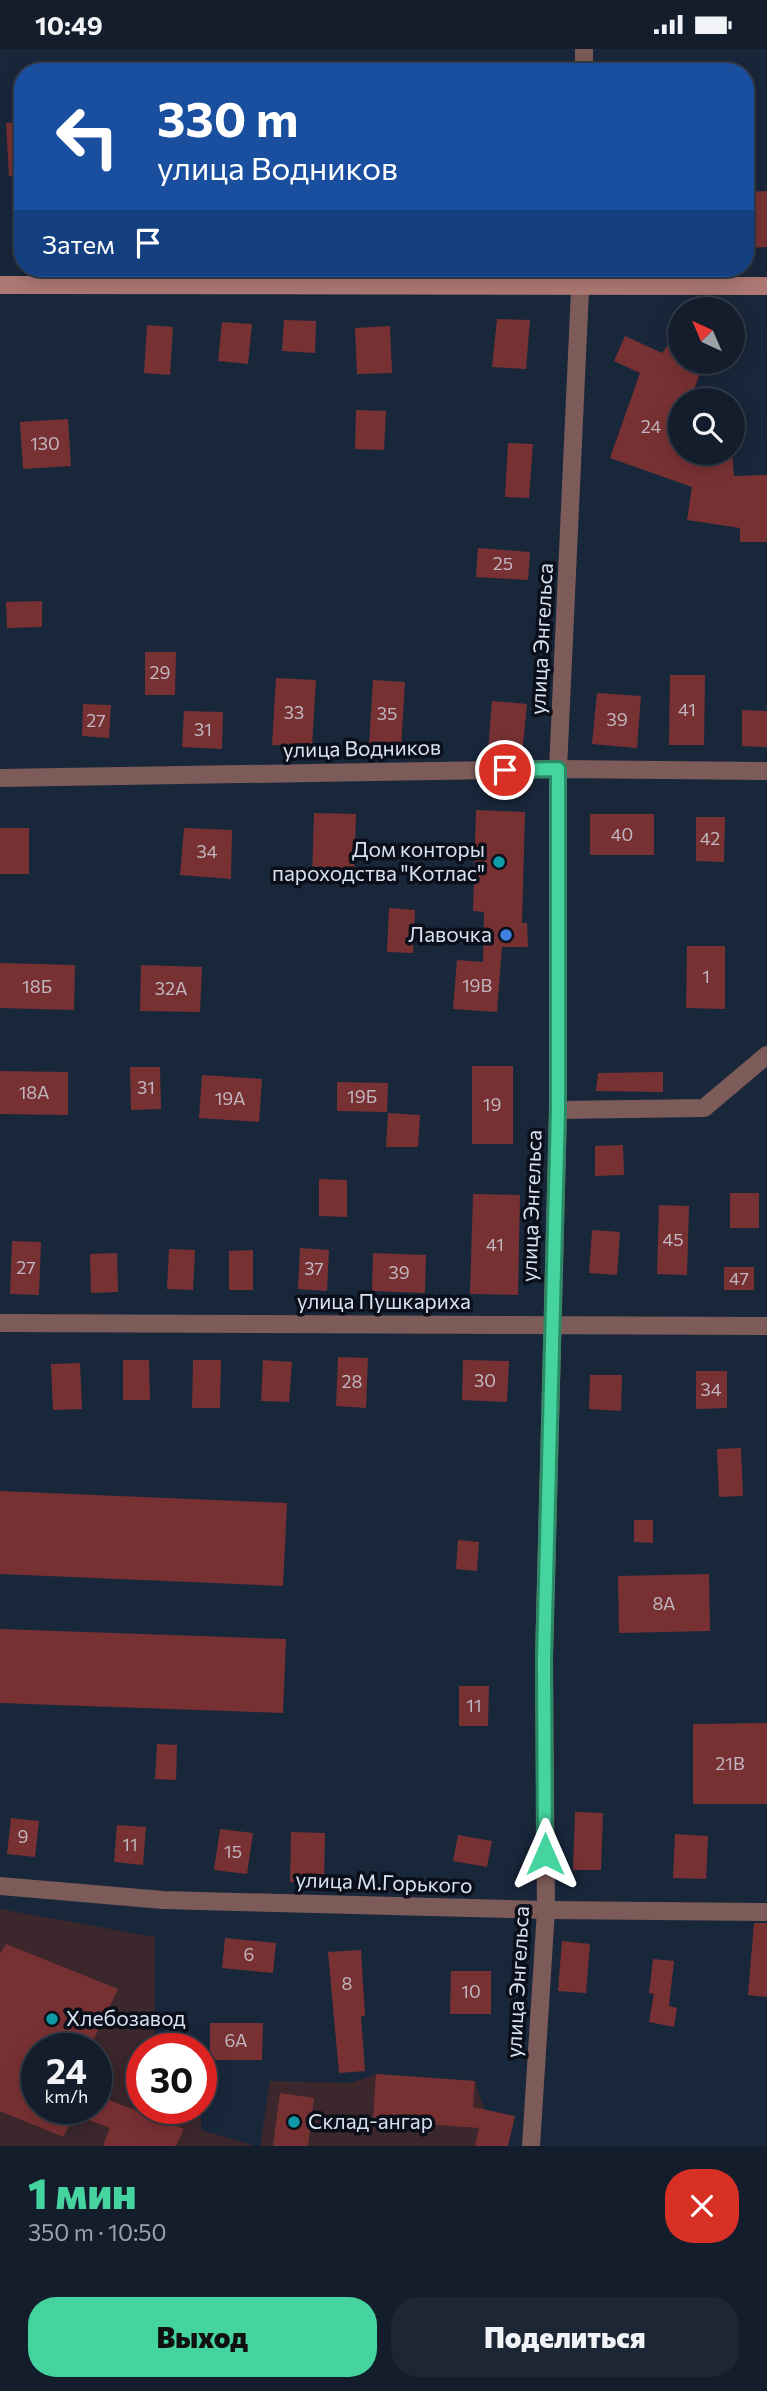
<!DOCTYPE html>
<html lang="ru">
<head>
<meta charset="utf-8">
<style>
  :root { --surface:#131d2c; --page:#1c2634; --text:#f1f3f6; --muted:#9da2a9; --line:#323b48; --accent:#45d49f }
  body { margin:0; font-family:Commissioner,sans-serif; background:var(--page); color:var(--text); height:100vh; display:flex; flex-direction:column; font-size:26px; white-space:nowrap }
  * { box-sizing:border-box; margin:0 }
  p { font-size:23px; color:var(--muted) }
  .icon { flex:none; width:38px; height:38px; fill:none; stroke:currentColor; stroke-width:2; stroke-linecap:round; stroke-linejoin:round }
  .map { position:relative; height:2097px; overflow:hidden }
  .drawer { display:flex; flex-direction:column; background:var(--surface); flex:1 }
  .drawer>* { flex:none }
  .guide { position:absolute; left:14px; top:14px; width:740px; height:214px; border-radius:28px; box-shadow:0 4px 18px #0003,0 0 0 2px var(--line); background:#1a4fa0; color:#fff; overflow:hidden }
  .needle { width:46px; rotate:316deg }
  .controls { position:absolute; left:668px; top:248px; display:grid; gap:14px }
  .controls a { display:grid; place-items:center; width:77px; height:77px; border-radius:50%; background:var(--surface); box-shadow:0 4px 18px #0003,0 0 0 2px var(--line); font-size:35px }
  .speed { position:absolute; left:21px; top:1984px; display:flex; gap:14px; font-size:35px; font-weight:700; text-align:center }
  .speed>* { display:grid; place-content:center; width:91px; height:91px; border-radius:50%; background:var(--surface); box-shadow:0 4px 18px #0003,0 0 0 2px var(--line); line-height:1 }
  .speed small { font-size:18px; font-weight:400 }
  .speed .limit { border:10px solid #d22; background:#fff; color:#111 }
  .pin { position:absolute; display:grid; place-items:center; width:60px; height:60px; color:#fff; margin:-30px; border:4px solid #fff; border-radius:50%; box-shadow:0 2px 7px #0007 }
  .me { position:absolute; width:77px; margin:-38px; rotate:0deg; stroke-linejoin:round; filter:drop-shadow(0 0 5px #0008) }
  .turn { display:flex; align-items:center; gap:24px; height:147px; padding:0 28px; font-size:32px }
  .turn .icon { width:91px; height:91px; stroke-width:2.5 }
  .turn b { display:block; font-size:49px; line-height:60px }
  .then { display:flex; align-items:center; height:66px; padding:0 28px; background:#0003; gap:14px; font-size:26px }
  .round { display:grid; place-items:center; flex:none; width:74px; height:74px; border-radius:28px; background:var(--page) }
  .overview { display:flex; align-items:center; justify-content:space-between; height:119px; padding:0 28px }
  h1 { font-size:42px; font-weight:800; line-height:52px; color:var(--accent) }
  .action { display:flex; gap:14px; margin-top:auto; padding:14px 28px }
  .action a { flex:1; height:80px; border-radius:28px; background:var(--accent); color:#111; font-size:28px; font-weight:800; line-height:80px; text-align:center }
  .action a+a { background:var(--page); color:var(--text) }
  .status { display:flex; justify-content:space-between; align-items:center; height:49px; padding:0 35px; background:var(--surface); direction:ltr }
  .status svg { height:19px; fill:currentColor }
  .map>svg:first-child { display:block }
  .industrial { fill:#3b272c; fill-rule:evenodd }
  .building { fill:#783133 }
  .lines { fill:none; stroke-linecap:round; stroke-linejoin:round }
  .street { stroke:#7d5b58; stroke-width:18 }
  .secondary { stroke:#ad7874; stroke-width:18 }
  .route-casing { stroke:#2d8a67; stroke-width:18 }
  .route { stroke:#45d49f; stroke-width:12 }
  .culture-dot { fill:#0f9aa8; stroke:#0a0f19; stroke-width:2.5 }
  .shop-dot { fill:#3f7fe0; stroke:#0a0f19; stroke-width:2.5 }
  .labels { text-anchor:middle; stroke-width:7; stroke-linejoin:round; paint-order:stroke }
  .number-label { font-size:18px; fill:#c1b6c1 }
  .street-label { font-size:21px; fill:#d9e2f0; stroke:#0a0f19 }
  .poi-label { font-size:21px; fill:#d9e2f0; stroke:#0a0f19; text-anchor:end }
</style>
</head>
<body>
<div class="status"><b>10:49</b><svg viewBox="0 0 49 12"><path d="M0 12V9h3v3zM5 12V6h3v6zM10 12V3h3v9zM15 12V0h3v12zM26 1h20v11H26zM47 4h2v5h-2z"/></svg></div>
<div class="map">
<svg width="767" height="2097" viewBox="0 0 767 2097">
  <rect width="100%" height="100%" fill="#19273b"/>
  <!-- industrial -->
  <g class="industrial">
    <path d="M0 1860 155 1888V2000H142V2060H201V2036V2081L256 2097H0ZM37 2000H96V2060H37Z"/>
    <path d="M376 2025 475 2032 484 2060 508 2097H260L270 2032 351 2034Z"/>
  </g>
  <!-- building -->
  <g class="building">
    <path d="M23 73V126L9 127 6 74Z"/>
    <path d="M767 142V198L746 199V143Z"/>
    <path d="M497 270 530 271 526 320 492 318Z"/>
    <path d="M284 271 316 272 315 304 282 302Z"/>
    <path d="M222 273 252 275 248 315 218 312Z"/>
    <path d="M147 276 173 278 170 326 144 324Z"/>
    <path d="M390 277 392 324 357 325 355 279Z"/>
    <path d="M681 280V313H704L690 352H681V404H732L734 427 767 426V493H740V479L687 471 692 438 610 409 640 324 614 312 625 287 662 304Z"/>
    <path d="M356 361 386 362 384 401 355 400Z"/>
    <path d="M68 370 71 417 23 420 20 373Z"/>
    <path d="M508 394 533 395 529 449 505 448Z"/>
    <path d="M478 499 530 503 528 531 476 528Z"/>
    <path d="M42 552V578L7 579 6 553Z"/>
    <path d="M145 603H176L175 646H145Z"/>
    <path d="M670 626H705L704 696H669Z"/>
    <path d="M276 629 316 631 312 698 272 696Z"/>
    <path d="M373 631 405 633 401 699 369 697Z"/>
    <path d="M597 644 641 647 637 699 592 695Z"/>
    <path d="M492 652 527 655 522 706 488 703Z"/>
    <path d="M83 655 111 656 109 689 82 687Z"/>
    <path d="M742 661 767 662V698L742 697Z"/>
    <path d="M184 662 223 663 222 700 182 698Z"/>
    <path d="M476 761 525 763 522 874H527L528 898H502L497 963 453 960 457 911 483 913 484 863 473 862Z"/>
    <path d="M314 764 356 765 354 831 312 830Z"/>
    <rect x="590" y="765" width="64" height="41"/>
    <path d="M696 768H725L724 813 696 812Z"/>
    <rect x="0" y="779" width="29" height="46"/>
    <path d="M184 779 232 781 231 830 180 826Z"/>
    <path d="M389 859 415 861 413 904 387 903Z"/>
    <path d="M687 897H725V960L686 959Z"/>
    <path d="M0 914 75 916 74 961 0 959Z"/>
    <path d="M141 916 202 918 200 963 140 962Z"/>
    <rect x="472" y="1017" width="41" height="78"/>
    <path d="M130 1018H160L161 1060 131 1061Z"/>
    <path d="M0 1022 68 1023V1066L0 1065Z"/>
    <path d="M663 1023V1043L596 1042 598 1024Z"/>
    <path d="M202 1026 262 1030 259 1073 199 1069Z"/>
    <path d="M337 1033 388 1034 387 1063 337 1062Z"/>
    <path d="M388 1064 420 1066 418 1098H386Z"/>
    <path d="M623 1096 624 1126 595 1127V1097Z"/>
    <path d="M319 1130 347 1131V1168L319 1167Z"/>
    <rect x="730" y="1144" width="29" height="35"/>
    <path d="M473 1145 520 1146 518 1246 470 1245Z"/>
    <path d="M659 1156 689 1157 687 1226 657 1225Z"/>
    <path d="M592 1181 620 1183 617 1226 589 1224Z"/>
    <path d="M12 1192 41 1193 39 1246 10 1245Z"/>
    <path d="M300 1199 329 1201 327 1242 298 1240Z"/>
    <path d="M169 1200 195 1201 193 1241 167 1240Z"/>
    <path d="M253 1201V1241H229V1202Z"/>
    <path d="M117 1204 118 1243 91 1244 90 1205Z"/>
    <path d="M373 1204 426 1206 425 1244 372 1242Z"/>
    <rect x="724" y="1218" width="30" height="23"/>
    <path d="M338 1308 368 1309 366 1359 336 1357Z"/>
    <path d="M123 1311H149L150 1351H123Z"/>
    <path d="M193 1311H221L220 1359H192Z"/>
    <path d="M263 1311 292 1313 289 1353 261 1352Z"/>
    <path d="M463 1311 509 1312 507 1353 462 1351Z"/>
    <path d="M80 1314 82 1360 53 1361 51 1315Z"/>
    <path d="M696 1322H727V1359L696 1360Z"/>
    <path d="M590 1326H622L621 1362 589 1360Z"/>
    <path d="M741 1399 743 1447 719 1448 717 1400Z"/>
    <path d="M0 1442 287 1454 283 1537 0 1525Z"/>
    <path d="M634 1471H653V1494L634 1493Z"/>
    <path d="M458 1491 479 1493 477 1522 456 1520Z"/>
    <path d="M709 1525 710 1582 619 1584 618 1527Z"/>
    <path d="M0 1580 286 1590 283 1664 0 1654Z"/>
    <path d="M459 1637H489L488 1677H459Z"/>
    <path d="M767 1674V1755H693V1675Z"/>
    <path d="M157 1695 177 1696 176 1731 155 1730Z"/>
    <path d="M575 1763 603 1764 601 1821H573Z"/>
    <path d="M11 1769 39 1772 35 1808 7 1805Z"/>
    <path d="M117 1776 146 1778 143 1816 114 1813Z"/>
    <path d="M220 1780 253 1784 247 1825 214 1821Z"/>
    <path d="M291 1783 325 1784 324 1833H290Z"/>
    <path d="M675 1785 708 1787 706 1830 673 1829Z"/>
    <path d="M458 1786 492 1792 487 1818 453 1812Z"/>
    <path d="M754 1874H767V1948L748 1946Z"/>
    <path d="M225 1889 276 1894 273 1924 222 1919Z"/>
    <path d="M562 1892 590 1895 586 1944 558 1942Z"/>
    <path d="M6 1895 118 1940 89 2000H37V2060H96V2046L184 2080 176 2097H103L110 2079 75 2066 63 2088 0 2062V1905Z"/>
    <path d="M361 1901 365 1967H361L365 2022 339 2024 328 1903Z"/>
    <path d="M653 1910 674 1912 669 1957 677 1959 674 1978 649 1973 654 1945 649 1944Z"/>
    <path d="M451 1922H491V1965H450Z"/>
    <path d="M210 1974H263L262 2011H210Z"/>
    <path d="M376 2025 475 2032 473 2058 515 2067 508 2097H475L479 2079 373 2071Z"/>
    <path d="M280 2044 314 2049 308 2097H273Z"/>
  </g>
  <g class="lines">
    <!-- street -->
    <g class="street">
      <path d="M584 23V0"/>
      <path d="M0 729 558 720 767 722"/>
      <path d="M558 1061 704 1059 767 1006"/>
      <path d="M0 1274 767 1277"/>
      <path d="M0 1837 163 1851 546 1861 767 1863"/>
      <path d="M531 2097 546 1861 544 1610 558 1061V720L581 219"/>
    </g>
    <!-- secondary -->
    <path class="secondary" d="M0 236 767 237"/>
  </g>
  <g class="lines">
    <defs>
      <path id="route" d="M505 721 558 720V1061L544 1610 545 1805"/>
    </defs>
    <!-- route casing -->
    <use href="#route" class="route-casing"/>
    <!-- route -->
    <use href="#route" class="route"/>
  </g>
  <!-- markers -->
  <g class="culture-dot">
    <circle cx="499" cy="813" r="7"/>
    <circle cx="52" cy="1970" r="7"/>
    <circle cx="294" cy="2073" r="7"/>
  </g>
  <circle class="shop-dot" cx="506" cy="886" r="7"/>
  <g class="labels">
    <!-- number labels -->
    <g class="number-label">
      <text x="651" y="384">24</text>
      <text x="45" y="401">130</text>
      <text x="503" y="521">25</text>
      <text x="160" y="630">29</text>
      <text x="687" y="667">41</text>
      <text x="294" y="670">33</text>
      <text x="387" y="671">35</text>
      <text x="617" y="677">39</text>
      <text x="96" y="678">27</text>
      <text x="203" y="687">31</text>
      <text x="622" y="792">40</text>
      <text x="710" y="796">42</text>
      <text x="207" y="809">34</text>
      <text x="706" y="934">1</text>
      <text x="477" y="943">19В</text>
      <text x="37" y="944">18Б</text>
      <text x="171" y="946">32А</text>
      <text x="146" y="1045">31</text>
      <text x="34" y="1050">18А</text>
      <text x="362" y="1054">19Б</text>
      <text x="230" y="1056">19А</text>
      <text x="492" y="1062">19</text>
      <text x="673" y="1197">45</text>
      <text x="495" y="1202">41</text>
      <text x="26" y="1225">27</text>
      <text x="314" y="1226">37</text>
      <text x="399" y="1230">39</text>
      <text x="739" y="1236">47</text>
      <text x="485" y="1338">30</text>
      <text x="352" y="1339">28</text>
      <text x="711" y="1347">34</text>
      <text x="664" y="1561">8А</text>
      <text x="474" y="1663">11</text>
      <text x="730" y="1721">21В</text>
      <text x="23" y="1794">9</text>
      <text x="130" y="1802">11</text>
      <text x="233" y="1809">15</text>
      <text x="249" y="1912">6</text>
      <text x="347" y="1941">8</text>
      <text x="471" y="1949">10</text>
      <text x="236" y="1998">6А</text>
    </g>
    <!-- street labels -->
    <g class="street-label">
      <text transform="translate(542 590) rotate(-87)" y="7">улица Энгельса</text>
      <text transform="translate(362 700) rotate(-1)" y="7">улица Водников</text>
      <text transform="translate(532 1157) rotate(-88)" y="7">улица Энгельса</text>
      <text x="384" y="1260">улица Пушкариха</text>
      <text transform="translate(384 1834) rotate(2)" y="7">улица М.Горького</text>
      <text transform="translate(518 1933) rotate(-87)" y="7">улица Энгельса</text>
    </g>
    <!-- poi labels -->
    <g class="poi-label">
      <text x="485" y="808">Дом конторы<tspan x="485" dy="24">пароходства "Котлас"</tspan></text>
      <text x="492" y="893">Лавочка</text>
      <text x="66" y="1977" text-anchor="start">Хлебозавод</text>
      <text x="308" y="2080" text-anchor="start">Склад-ангар</text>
    </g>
  </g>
</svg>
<div class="controls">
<a><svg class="needle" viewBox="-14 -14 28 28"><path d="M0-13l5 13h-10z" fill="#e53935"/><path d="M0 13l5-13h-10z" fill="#9da2a9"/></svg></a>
<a><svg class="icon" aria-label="search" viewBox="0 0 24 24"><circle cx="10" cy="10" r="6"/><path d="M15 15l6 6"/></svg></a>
</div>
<div class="speed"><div>24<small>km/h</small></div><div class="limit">30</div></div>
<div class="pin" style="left:505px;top:721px;background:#d93025"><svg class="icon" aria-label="arrive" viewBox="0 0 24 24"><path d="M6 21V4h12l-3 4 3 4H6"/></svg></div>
<svg class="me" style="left:545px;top:1805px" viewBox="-20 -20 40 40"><path d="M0-17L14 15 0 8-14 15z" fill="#45d49f" stroke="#fff" stroke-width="4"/></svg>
<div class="guide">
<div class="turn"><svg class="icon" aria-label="left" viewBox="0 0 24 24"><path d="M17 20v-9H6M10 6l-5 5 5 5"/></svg><div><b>330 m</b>улица Водников</div></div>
<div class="then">Затем<svg class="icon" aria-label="arrive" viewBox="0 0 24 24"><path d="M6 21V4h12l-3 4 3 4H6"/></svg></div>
</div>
</div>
<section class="drawer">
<div class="overview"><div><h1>1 мин</h1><p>350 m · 10:50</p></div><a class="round" style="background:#d93025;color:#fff"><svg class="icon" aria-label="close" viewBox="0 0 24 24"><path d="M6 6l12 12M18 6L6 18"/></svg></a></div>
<div class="action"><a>Выход</a><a>Поделиться</a></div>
</section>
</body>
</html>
